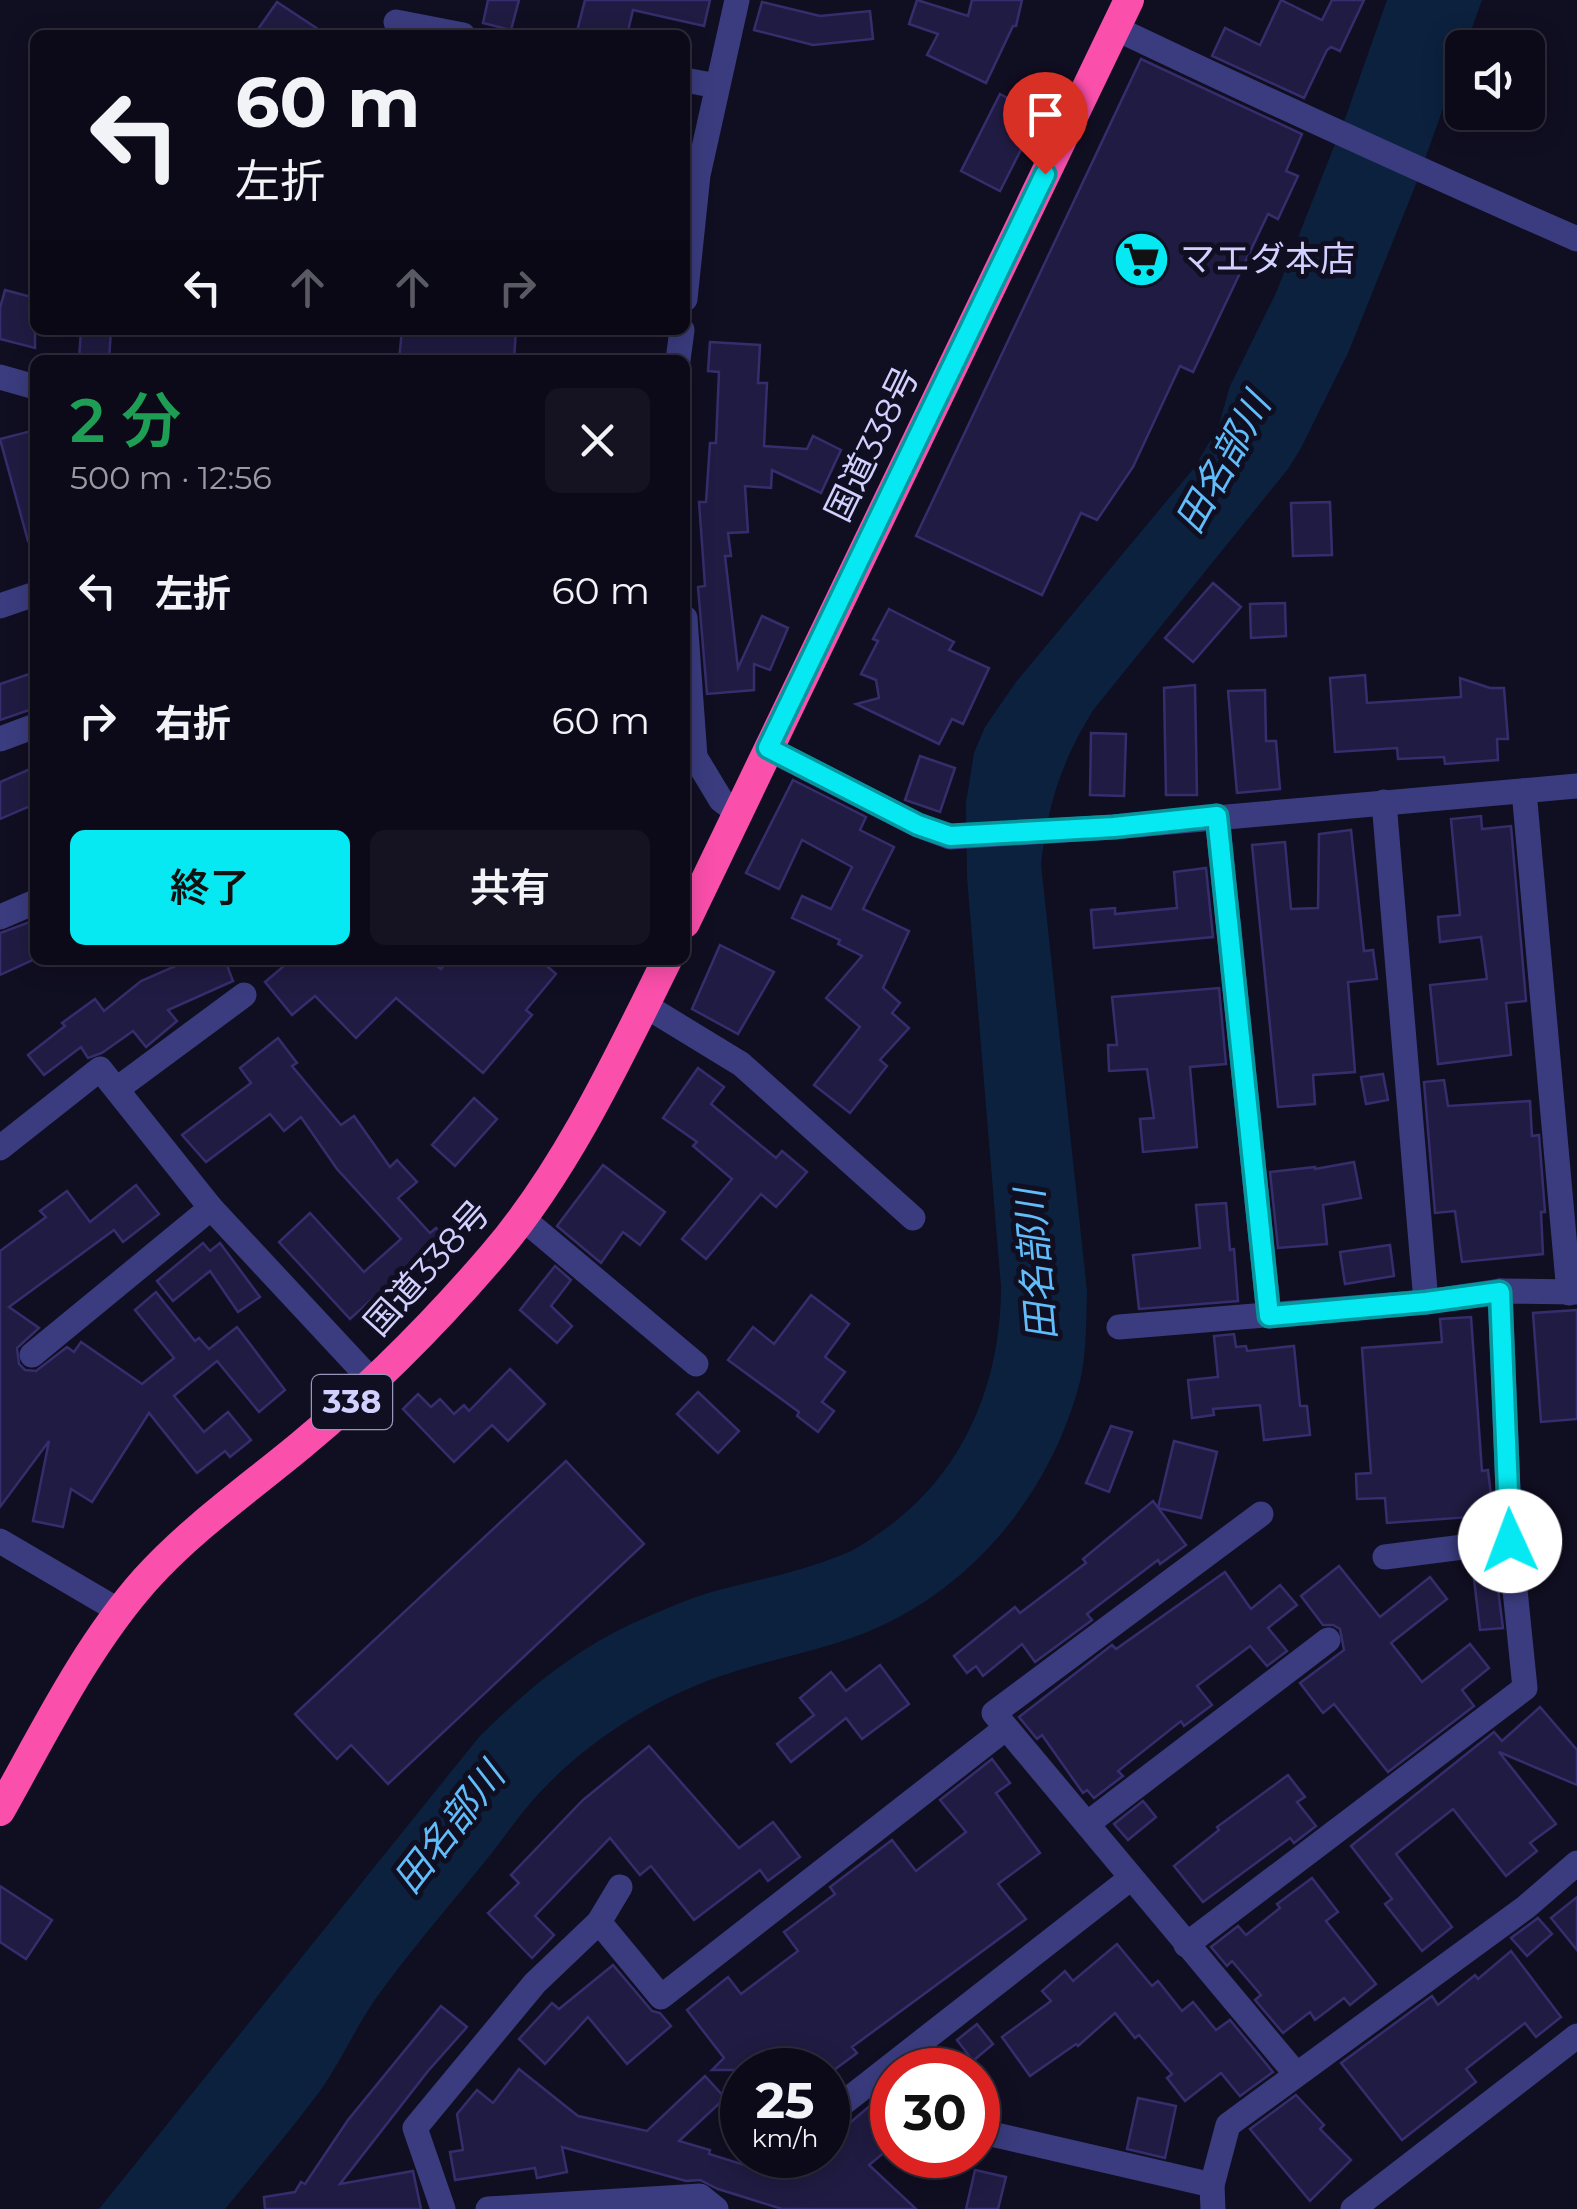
<!DOCTYPE html>
<html lang="ja">
<head>
<meta charset="utf-8">
<style>
  :root { --surface:#0c0a19; --page:#151322; --text:#f1f3f6; --muted:#9a9aa2; --line:#2c2b38; --accent:#07e9f2 }
  body { margin:0; font-family:Montserrat,"Noto Sans JP",sans-serif; background:var(--page); color:var(--text); height:100vh; display:flex; flex-direction:column; font-size:38px; white-space:nowrap }
  * { box-sizing:border-box; margin:0 }
  p { font-size:32px; color:var(--muted) }
  .icon { flex:none; width:55px; height:55px; fill:none; stroke:currentColor; stroke-width:2; stroke-linecap:round; stroke-linejoin:round }
  .map { position:relative; flex:1; overflow:hidden }
  .panel { position:absolute; left:30px; top:355px; width:660px; height:610px; display:flex; flex-direction:column; background:var(--surface); border-radius:15px; box-shadow:0 5px 25px #0003,0 0 0 2px var(--line) }
  .panel>* { flex:none }
  .top-card { position:absolute; left:30px; top:30px; width:660px; height:305px; border-radius:15px; box-shadow:0 5px 25px #0003,0 0 0 2px var(--line); background:#0c0a19; color:var(--text); overflow:hidden }
  .tools { position:absolute; left:1445px; top:30px; display:grid; gap:20px }
  .tools a { display:grid; place-items:center; width:100px; height:100px; border-radius:15px; background:var(--surface); box-shadow:0 5px 25px #0003,0 0 0 2px var(--line); font-size:50px }
  .speed { position:absolute; left:720px; top:2048px; display:flex; gap:20px; font-size:50px; font-weight:700; text-align:center }
  .speed>* { display:grid; place-content:center; width:130px; height:130px; border-radius:50%; background:var(--surface); box-shadow:0 5px 25px #0003,0 0 0 2px var(--line); line-height:1 }
  .speed small { font-size:25px; font-weight:400 }
  .speed .limit { border:15px solid #d22; background:#fff; color:#111 }
  .pin { position:absolute; display:grid; place-items:center; width:85px; height:85px; color:#fff; margin:-102px -42px; border-radius:50% 50% 50% 0; rotate:-45deg; box-shadow:0 0 10px #0007 }
  .pin .icon { rotate:45deg }
  .me { position:absolute; width:110px; margin:-55px; rotate:358deg; stroke-linejoin:round; filter:drop-shadow(0 0 8px #0008) }
  .turn { display:flex; align-items:center; gap:35px; height:210px; padding:0 40px; font-size:45px }
  .turn .icon { width:130px; height:130px; stroke-width:2.5 }
  .turn b { display:block; font-size:70px; line-height:85px }
  .lanes { display:flex; align-items:center; height:95px; padding:0 40px; background:#0003; justify-content:center; gap:50px; direction:ltr }
  .lanes .off { opacity:.35 }
  .round { display:grid; place-items:center; flex:none; width:105px; height:105px; border-radius:15px; background:var(--page) }
  .headline { display:flex; align-items:center; justify-content:space-between; height:170px; padding:0 40px }
  h1 { font-size:60px; font-weight:600; line-height:75px; color:#1e9e55 }
  .primary-button { display:flex; gap:20px; margin-top:auto; padding:20px 40px }
  .primary-button a { flex:1; height:115px; border-radius:15px; background:var(--accent); color:#111; font-size:40px; font-weight:600; line-height:115px; text-align:center }
  .primary-button a+a { background:var(--page); color:var(--text) }
  ul { padding:0; list-style:none }
  li { display:flex; align-items:center; gap:30px; height:130px; padding:0 40px }
  li div { flex:1 }
  li b { display:block; font-size:38px }
  li em { font-style:normal }
  .map>svg:first-child { display:block }
  .water { fill:#0b213e }
  .building { fill:#201b42; stroke:#362d6d; stroke-width:2.5 }
  .lines { fill:none; stroke-linecap:round; stroke-linejoin:round }
  .minor { stroke:#3a3c7f; stroke-width:25 }
  .highway { stroke:#fa4fab; stroke-width:30 }
  .route-casing { stroke:#05979d; stroke-width:25 }
  .route { stroke:#07e9f2; stroke-width:18 }
  .labels { text-anchor:middle; stroke-width:10; stroke-linejoin:round; paint-order:stroke }
  .shield { fill:#100e21; stroke:#9896bc; stroke-width:2.5 }
  .shield-label { font-size:32px; font-weight:bold; fill:#d2d0fe }
  .poi-label { font-size:35px; fill:#d2d0fe; stroke:#100e21; text-anchor:start }
  .street-label { font-size:35px; fill:#d2d0fe; stroke:#100e21 }
  .water-label { font-size:38px; font-style:italic; fill:#61bdfa; stroke:#100e21 }
</style>
</head>
<body>
<div class="map">
<svg width="1577" height="2209" viewBox="0 0 1577 2209">
  <rect width="100%" height="100%" fill="#100e21"/>
  <!-- water -->
  <path class="water" d="M1387 0H1482L1416 184 1348 353 1301 448 1288 469 1094 709C1062 760 1048 803 1041 864L1087 1291C1086 1325 1087 1363 1076 1396 1046 1495 976 1582 881 1626 833 1648 780 1657 730 1673 664 1694 599 1733 550 1782 525 1806 505 1837 483 1864 448 1907 412 1949 379 1994 357 2024 342 2060 320 2091 290 2131 257 2170 225 2209H99L479 1737C524 1692 573 1651 631 1624 658 1612 687 1599 715 1591 757 1580 799 1572 839 1556 856 1550 871 1539 885 1529 964 1473 1001 1382 1001 1287L967 877 966 803 974 753 985 727 1016 682 1194 468 1218 428 1230 386 1276 293 1346 116Z"/>
  <!-- building -->
  <g class="building">
    <path d="M488 0H519L511 30 483 23Z"/>
    <path d="M585 0H710L704 26 633 10 627 35H576Z"/>
    <path d="M917 0 968 16 972 0H1022L1016 26H1013L986 83 927 55 938 34 909 24Z"/>
    <path d="M1281 0 1322 20 1332 0H1364L1340 51 1331 47 1327 50 1304 98 1212 56 1225 28 1260 45Z"/>
    <path d="M277 2 327 35H254Z"/>
    <path d="M762 2 820 16 870 11 873 39 813 45 754 30Z"/>
    <path d="M1141 59 1302 134 1286 171 1298 176 1278 219 1268 214 1193 372 1180 366 1133 467 1097 520 1081 513 1042 595 916 536Z"/>
    <path d="M1000 94 1029 109 1026 115 1036 120 1000 191 961 171Z"/>
    <path d="M5 290 35 298V348L0 339V308Z"/>
    <path d="M81 330H111L109 360H79Z"/>
    <path d="M402 330H516L514 360H399Z"/>
    <path d="M710 342 760 345 758 383H767L764 446 807 449 813 436 841 450 821 493 772 470 771 488 745 486 748 532 728 533 731 556H725L738 668 762 616 788 628 770 670 754 664V690L707 694 698 587 705 586 699 502H706L710 443H716L719 372 708 371Z"/>
    <path d="M35 430V540L28 541 0 439Z"/>
    <path d="M1330 502 1332 555 1293 556 1291 503Z"/>
    <path d="M1213 583 1241 607 1193 662 1165 638Z"/>
    <path d="M1285 603 1286 636 1251 638 1250 604Z"/>
    <path d="M889 609 954 642 949 650 989 668 963 724 952 719 939 744 856 704 879 698 876 680 861 674 878 641 873 639Z"/>
    <path d="M35 672V708L0 720V684Z"/>
    <path d="M1365 675 1367 703 1461 697 1460 678 1490 688H1504L1508 739H1497L1498 760 1445 764 1444 757 1398 759 1397 748 1335 752 1330 678Z"/>
    <path d="M1195 685 1197 795H1166L1164 688Z"/>
    <path d="M1265 690 1266 741H1276L1280 789 1237 793 1228 691Z"/>
    <path d="M1091 733 1126 734 1124 796 1090 795Z"/>
    <path d="M920 756 955 768 940 812 905 800Z"/>
    <path d="M35 767V804L0 819V782Z"/>
    <path d="M793 780 866 817 860 830 894 847 863 909 909 931 883 988 900 1003 892 1013 909 1028 880 1060 887 1066 850 1113 814 1085 860 1027 826 998 862 956 838 944 840 940 792 918 802 896 831 909 852 867 802 840 779 889 746 873Z"/>
    <path d="M1481 816 1482 829 1511 826 1526 1001 1506 1003 1511 1055 1438 1064 1430 985 1487 979 1481 937 1440 942 1438 917 1460 915 1451 819Z"/>
    <path d="M1351 830 1364 951 1373 950 1377 979 1348 982 1355 1072 1313 1075 1315 1104 1278 1107 1252 845 1285 842 1291 909 1318 908 1319 834Z"/>
    <path d="M1206 868 1213 937 1094 948 1091 910 1115 908V914L1177 908 1174 872Z"/>
    <path d="M35 920V959L0 975V933Z"/>
    <path d="M720 945 774 972 738 1034 692 1009Z"/>
    <path d="M189 960H225L233 981 168 1010 177 1021 146 1047 133 1031 102 1053 88 1058 81 1047 44 1075 28 1055 65 1026 62 1023 95 999 104 1011 141 981Z"/>
    <path d="M291 960H429L441 969 449 960H540L556 974 526 1010 532 1015 483 1073 396 998 356 1038 315 996 292 1015 265 982Z"/>
    <path d="M1219 988 1226 1064 1190 1067 1197 1147 1143 1152 1140 1119 1154 1118 1147 1069 1109 1071 1108 1045H1117L1112 997Z"/>
    <path d="M278 1038 297 1063 292 1066 341 1125 354 1116 390 1167 397 1160 417 1182 398 1198 430 1233 436 1228 454 1248 423 1277 411 1264 350 1319 279 1242 310 1213 364 1272 401 1239 337 1169 301 1117 284 1131 270 1114 206 1162 182 1135 251 1083 240 1068Z"/>
    <path d="M698 1068 724 1087 711 1104 776 1158 782 1151 807 1172 776 1207 761 1194 706 1259 682 1239 732 1179 693 1146 697 1142 663 1118Z"/>
    <path d="M1383 1074 1388 1100 1366 1104 1361 1077Z"/>
    <path d="M1444 1080 1448 1106 1530 1101 1532 1136 1539 1135 1545 1212H1541L1543 1254 1462 1262 1455 1211 1435 1213 1424 1082Z"/>
    <path d="M474 1098 497 1119 455 1166 432 1145Z"/>
    <path d="M1354 1162 1361 1198 1323 1205 1327 1244 1278 1248 1270 1172 1315 1167V1169Z"/>
    <path d="M603 1165 665 1212 640 1245 623 1232 601 1263 557 1226Z"/>
    <path d="M136 1185 159 1214 123 1242 114 1230 9 1307 39 1328 17 1348 19 1364 25 1370 36 1371 67 1347 74 1352 81 1342 142 1384 174 1358 135 1310 156 1292 195 1341 199 1338 209 1349 237 1327 285 1390 259 1412 217 1361 174 1396 204 1432 228 1412 251 1440 230 1457 225 1451 197 1473 149 1413 92 1502 71 1489 63 1527 33 1521 49 1441 0 1507V1251L46 1217 40 1211 67 1191 90 1222Z"/>
    <path d="M1226 1203 1230 1250 1234 1249 1238 1301 1139 1309 1133 1255 1200 1248 1196 1205Z"/>
    <path d="M203 1243 210 1251 220 1243 260 1297 238 1312 210 1271 173 1301 157 1281Z"/>
    <path d="M1390 1245 1394 1276 1345 1284 1340 1252Z"/>
    <path d="M555 1266 571 1280 551 1306 572 1326 557 1343 520 1310Z"/>
    <path d="M811 1295 849 1324 825 1357 845 1372 822 1402 834 1411 818 1432 797 1416 799 1412 728 1360 753 1327 774 1344Z"/>
    <path d="M1577 1310V1419L1541 1422 1533 1313Z"/>
    <path d="M1471 1317 1482 1471 1488 1470 1493 1512 1488 1515 1490 1527 1468 1530 1484 1516 1387 1523 1385 1498 1357 1499 1356 1474 1371 1473 1362 1348 1442 1342 1440 1319Z"/>
    <path d="M1234 1334 1236 1347 1246 1346 1247 1351 1294 1346 1300 1406H1307L1310 1435 1264 1440 1260 1405 1213 1409 1214 1415 1192 1418 1188 1380 1218 1377 1214 1336Z"/>
    <path d="M510 1369 545 1404 508 1441 492 1425 454 1462 403 1409 418 1394 431 1407 440 1399 454 1414 464 1405 469 1411Z"/>
    <path d="M698 1392 739 1431 718 1453 677 1414Z"/>
    <path d="M1111 1426 1132 1432 1109 1492 1086 1483Z"/>
    <path d="M1174 1441 1217 1452 1201 1518 1158 1508Z"/>
    <path d="M566 1461 644 1544 388 1784 351 1745 337 1759 295 1714Z"/>
    <path d="M1153 1501 1186 1545 1160 1564 1158 1560 1087 1614 1092 1620 1035 1662 1022 1644 983 1676 976 1666 967 1673 954 1656 1015 1607 1020 1613 1086 1563 1083 1559Z"/>
    <path d="M1494 1559 1503 1628 1480 1630 1472 1562Z"/>
    <path d="M1339 1566 1380 1617 1430 1577 1447 1599 1391 1643 1422 1682 1470 1644 1489 1668 1462 1690 1474 1706 1388 1772 1334 1704 1323 1713 1300 1683 1344 1650 1340 1629 1333 1625H1323L1301 1596Z"/>
    <path d="M1225 1572 1251 1609 1280 1585 1297 1605 1268 1628 1287 1651 1267 1666 1250 1646 1197 1686 1212 1705 1184 1726 1181 1721 1118 1771 1123 1776 1094 1798 1087 1790 1083 1793 1042 1735 1037 1739 1019 1717 1112 1645 1116 1649Z"/>
    <path d="M880 1665 909 1704 862 1739 846 1718 791 1762 777 1744 814 1715 800 1698 831 1672 846 1691Z"/>
    <path d="M1540 1707 1577 1750V1785L1499 1752 1556 1824 1530 1843 1537 1851 1506 1876 1453 1809 1396 1854 1452 1927 1422 1951 1385 1904 1392 1899 1351 1846 1494 1732 1502 1741Z"/>
    <path d="M649 1746 739 1848 773 1822 800 1857 768 1881 760 1870 694 1920 651 1866 640 1875 610 1838 535 1916 554 1935 532 1958 488 1913 519 1883 511 1875 583 1800Z"/>
    <path d="M992 1759 1010 1783 996 1793 1040 1853 998 1884 1026 1919 852 2047 857 2053 834 2070H712L724 2058 687 2010 728 1977 741 1994 798 1951 784 1932 835 1894 830 1887 892 1840 916 1871 966 1832 940 1800Z"/>
    <path d="M1288 1775 1305 1797 1297 1802 1316 1826 1294 1843 1290 1838 1203 1902 1174 1866 1219 1830 1217 1827Z"/>
    <path d="M1143 1801 1156 1817 1128 1840 1114 1824Z"/>
    <path d="M1312 1878 1338 1912 1326 1921 1376 1984 1350 2005 1344 1998 1315 2020 1310 2012 1283 2033 1255 2000 1261 1995 1232 1961 1227 1966 1211 1947 1238 1926 1246 1935 1280 1908 1277 1904Z"/>
    <path d="M0 1886 52 1920 26 1959 0 1942Z"/>
    <path d="M1577 1897V1950L1551 1918Z"/>
    <path d="M1538 1918 1552 1934 1527 1956 1511 1938Z"/>
    <path d="M1117 1944 1152 1986 1158 1981 1182 2011 1193 2002 1216 2030 1230 2020 1273 2072 1240 2096 1221 2073 1185 2101 1167 2078 1172 2074 1139 2035 1135 2038 1115 2013 1078 2046 1076 2044 1030 2076 1002 2037 1051 2001 1042 1991 1065 1971 1073 1981Z"/>
    <path d="M1511 1951 1561 2017 1536 2037 1525 2023 1466 2069 1476 2082 1402 2140 1341 2063 1432 1996 1438 2005 1475 1975 1478 1979Z"/>
    <path d="M613 1965 652 2011 660 2013 671 2026 627 2064 588 2017 545 2064 519 2039 552 2003 559 2009Z"/>
    <path d="M441 2006 467 2027 428 2071 340 2184 413 2171 421 2209H265L264 2197 295 2192 301 2182 305 2184 348 2120Z"/>
    <path d="M977 2024 993 2044 973 2061 957 2040Z"/>
    <path d="M519 2069 578 2116 647 2131 705 2076 725 2098 679 2141 710 2150 709 2154 786 2178 813 2155H828V2132L842 2124 845 2127 892 2087V2146L869 2165 916 2209H782L718 2189 700 2180 686 2181 562 2147 567 2172 537 2178 535 2168 455 2180 450 2152 463 2150 457 2114 477 2090 493 2103Z"/>
    <path d="M1296 2095 1324 2125 1320 2129 1351 2160 1310 2201 1250 2129Z"/>
    <path d="M1138 2098 1176 2106 1165 2158 1127 2149Z"/>
    <path d="M975 2170 1006 2177 998 2209H966Z"/>
  </g>
  <g class="lines">
    <!-- minor -->
    <g class="minor">
      <path d="M396 22 463 35"/>
      <path d="M1115 28C1268 101 1422 171 1577 239"/>
      <path d="M685 80 717 86"/>
      <path d="M685 299 698 175 737 0"/>
      <path d="M678 360 682 330"/>
      <path d="M0 377 35 387"/>
      <path d="M0 606 35 594"/>
      <path d="M685 618 695 757 721 800 737 812"/>
      <path d="M0 739 35 726"/>
      <path d="M767 748 918 825 950 837 1113 827 1577 786"/>
      <path d="M1524 791 1569 1293"/>
      <path d="M1384 802 1426 1302"/>
      <path d="M1217 816 1269 1316"/>
      <path d="M0 917 35 902"/>
      <path d="M646 1006 741 1064 913 1218"/>
      <path d="M117 1089 244 995"/>
      <path d="M0 1148 100 1069 211 1208 374 1383"/>
      <path d="M521 1217 696 1364"/>
      <path d="M1119 1327 1426 1302 1500 1291 1577 1292"/>
      <path d="M32 1355 211 1208"/>
      <path d="M1261 1514 994 1713 1296 2074"/>
      <path d="M0 1541 121 1612"/>
      <path d="M1385 1557 1510 1541"/>
      <path d="M1087 1824 1328 1640"/>
      <path d="M599 1922 661 1997 1006 1728"/>
      <path d="M1186 1945 1525 1688 1510 1541 1500 1291"/>
      <path d="M828 2115 1131 1878"/>
      <path d="M978 2137 983 2132 1212 2185"/>
      <path d="M951 2160 957 2155"/>
      <path d="M443 2209 415 2128 535 1983 599 1922 620 1887"/>
      <path d="M488 2209 700 2196 716 2209"/>
      <path d="M1213 2209 1212 2185 1228 2125 1526 1907 1577 1863"/>
      <path d="M1353 2209 1577 2036"/>
    </g>
    <!-- highway -->
    <g class="highway">
      <path d="M685 923 1129 0"/>
      <path d="M0 1811C44 1733 85 1648 145 1580 191 1529 248 1489 300 1446 370 1388 435 1323 494 1254 566 1170 618 1059 667 960"/>
    </g>
  </g>
  <g class="lines">
    <defs>
      <path id="route" d="M1045 174 768 748 918 825 950 836 1114 827 1217 816 1269 1316 1426 1302 1500 1292 1510 1541"/>
    </defs>
    <!-- route casing -->
    <use href="#route" class="route-casing"/>
    <!-- route -->
    <use href="#route" class="route"/>
  </g>
  <!-- icons -->
  <defs>
    <symbol id="supermarket-disc" viewBox="-11 -11 22 22"><circle r="9.5" fill="#07e9f2" stroke="#100e21"/><path d="M-6-5.5h2.5l.6 2H6L4.5 2H-2.5L-4.4-4H-6ZM-1.5 3.2a1.3 1.3 0 1 0 .1 0ZM3 3.2a1.3 1.3 0 1 0 .1 0Z" fill="#111"/></symbol>
  </defs>
  <g fill-rule="evenodd">
    <use href="#supermarket-disc" x="1110" y="228" width="63" height="63"/>
  </g>
  <g class="labels">
    <!-- shield labels -->
    <rect class="shield" x="312" y="1375" width="80" height="54" rx="8"/>
    <g class="shield-label">
      <text x="352" y="1413">338</text>
    </g>
    <!-- poi labels -->
    <g class="poi-label">
      <text x="1180" y="271">マエダ本店</text>
    </g>
    <!-- street labels -->
    <g class="street-label">
      <text transform="translate(872 444) rotate(-64)" y="12">国道338号</text>
      <text transform="translate(427 1268) rotate(-48)" y="12">国道338号</text>
    </g>
    <!-- water labels -->
    <g class="water-label">
      <text transform="translate(1223 463) rotate(-61)" y="13">田名部川</text>
      <text transform="translate(1036 1265) rotate(-95)" y="13">田名部川</text>
      <text transform="translate(449 1828) rotate(-52)" y="13">田名部川</text>
    </g>
  </g>
</svg>
<div class="tools">
<a><svg class="icon" aria-label="sound" viewBox="0 0 24 24"><path d="M4 9h4l5-4v14l-5-4H4zM17 9q2 3 0 6"/></svg></a>
</div>
<div class="speed"><div>25<small>km/h</small></div><div class="limit">30</div></div>
<div class="pin" style="left:1045px;top:174px;background:#d93025"><svg class="icon" aria-label="arrive" viewBox="0 0 24 24"><path d="M6 21V4h12l-3 4 3 4H6"/></svg></div>
<svg class="me" style="left:1510px;top:1541px" viewBox="-20 -20 40 40"><circle r="19" fill="#fff"/><path d="M0-13L10 11 0 6-10 11z" fill="#07e9f2"/></svg>
<div class="top-card">
<div class="turn"><svg class="icon" aria-label="left" viewBox="0 0 24 24"><path d="M17 20v-9H6M10 6l-5 5 5 5"/></svg><div><b>60 m</b>左折</div></div>
<div class="lanes"><svg class="icon" aria-label="left" viewBox="0 0 24 24"><path d="M17 20v-9H6M10 6l-5 5 5 5"/></svg><svg class="icon off" aria-label="ahead" viewBox="0 0 24 24"><path d="M12 20V5M6 11l6-6 6 6"/></svg><svg class="icon off" aria-label="ahead" viewBox="0 0 24 24"><path d="M12 20V5M6 11l6-6 6 6"/></svg><svg class="icon off" aria-label="right" viewBox="0 0 24 24"><path d="M7 20v-9h11M14 6l5 5-5 5"/></svg></div>
</div>
<section class="panel">
<div class="headline"><div><h1>2 分</h1><p>500 m · 12:56</p></div><a class="round"><svg class="icon" aria-label="close" viewBox="0 0 24 24"><path d="M6 6l12 12M18 6L6 18"/></svg></a></div>
<ul>
<li><svg class="icon" aria-label="left" viewBox="0 0 24 24"><path d="M17 20v-9H6M10 6l-5 5 5 5"/></svg><div><b>左折</b></div><em>60 m</em></li>
<li><svg class="icon" aria-label="right" viewBox="0 0 24 24"><path d="M7 20v-9h11M14 6l5 5-5 5"/></svg><div><b>右折</b></div><em>60 m</em></li>
</ul>
<div class="primary-button"><a>終了</a><a>共有</a></div>
</section>
</div>
</body>
</html>
